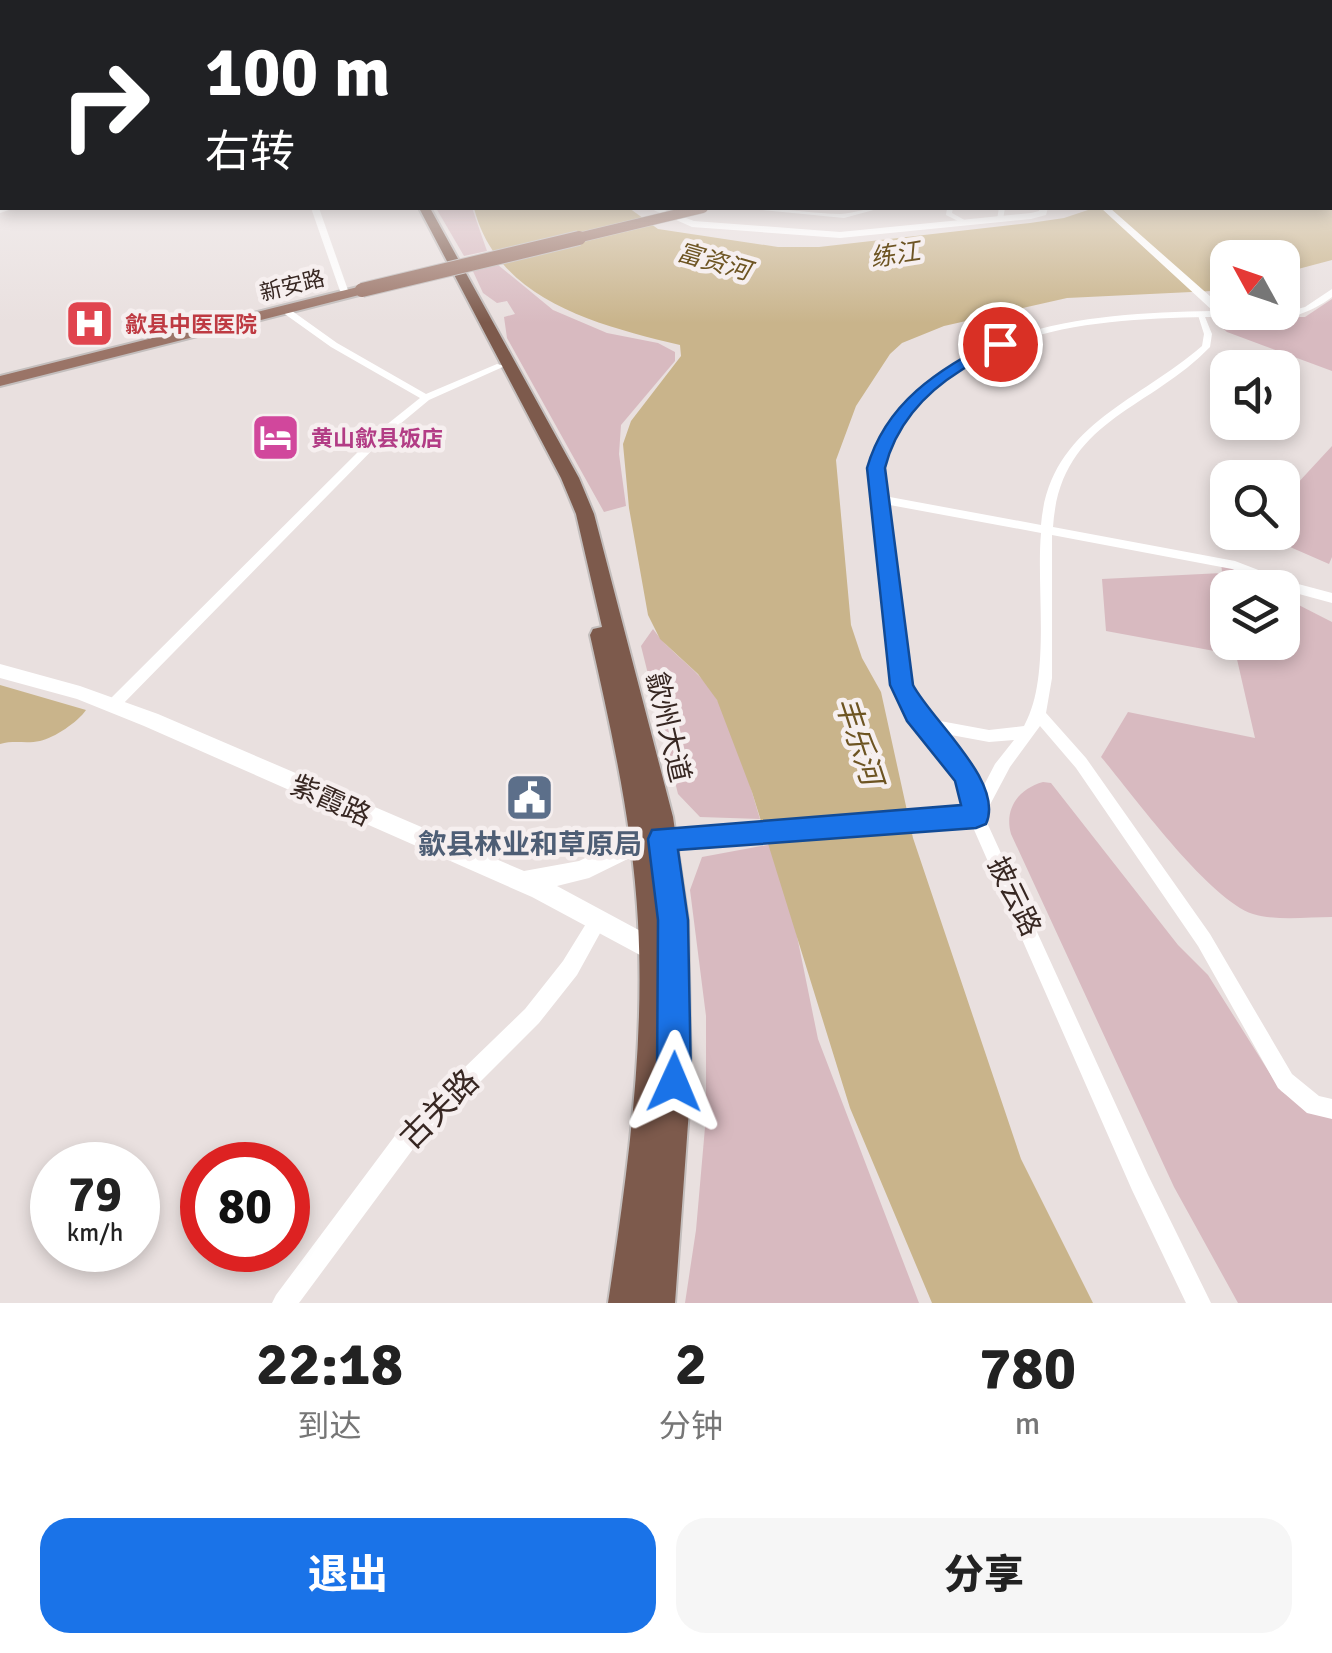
<!DOCTYPE html>
<html lang="zh">
<head>
<meta charset="utf-8">
<style>
  :root { --surface:#fff; --page:#f6f6f6; --text:#222; --muted:#767676; --accent:#1a73e8 }
  body { margin:0; font-family:Signika,"Noto Sans SC",sans-serif; background:var(--page); color:var(--text); height:100vh; display:flex; flex-direction:column; font-size:38px; white-space:nowrap }
  * { box-sizing:border-box; margin:0 }
  p { font-size:32px; color:var(--muted) }
  .icon { flex:none; width:55px; height:55px; fill:none; stroke:currentColor; stroke-width:2; stroke-linecap:round; stroke-linejoin:round }
  .map { position:relative; height:1303px; overflow:hidden }
  .side { display:flex; flex-direction:column; background:var(--surface); flex:1 }
  .side>* { flex:none }
  .banner { position:absolute; left:0px; top:0px; width:1332px; height:210px; box-shadow:0 5px 15px #0003; background:#202124; color:#fff; overflow:hidden }
  .needle { width:65px; rotate:310deg }
  .controls { position:absolute; left:1210px; top:240px; display:grid; gap:20px }
  .controls a { display:grid; place-items:center; width:90px; height:90px; border-radius:20px; background:var(--surface); box-shadow:0 5px 15px #0003; font-size:50px }
  .speed { position:absolute; left:30px; top:1142px; display:flex; gap:20px; font-size:50px; font-weight:700; text-align:center }
  .speed>* { display:grid; place-content:center; width:130px; height:130px; border-radius:50%; background:var(--surface); box-shadow:0 5px 15px #0003; line-height:1 }
  .speed small { font-size:25px; font-weight:400 }
  .speed .limit { border:15px solid #d22; background:#fff; color:#111 }
  .pin { position:absolute; display:grid; place-items:center; width:85px; height:85px; color:#fff; margin:-42px; border:5px solid #fff; border-radius:50%; box-shadow:0 2px 10px #0007 }
  .me { position:absolute; width:110px; margin:-55px; rotate:1deg; stroke-linejoin:round; filter:drop-shadow(0 0 8px #0008) }
  .turn { display:flex; align-items:center; gap:35px; height:210px; padding:0 40px; font-size:45px }
  .turn .icon { width:130px; height:130px; stroke-width:2.5 }
  .turn b { display:block; font-size:70px; line-height:85px }
  .eta { display:flex; justify-content:space-evenly; align-items:center; height:170px; text-align:center }
  .eta b { font-size:60px; font-weight:800; line-height:70px }
  .cta { display:flex; gap:20px; margin-top:auto; padding:20px 40px }
  .cta a { flex:1; height:115px; border-radius:30px; background:var(--accent); color:#fff; font-size:40px; font-weight:800; line-height:115px; text-align:center }
  .cta a+a { background:var(--page); color:var(--text) }
  .map>svg:first-child { display:block }
  .green { fill:#d8bac0 }
  .water { fill:#c9b48b }
  .lines { fill:none; stroke-linecap:round; stroke-linejoin:round }
  .secondary-casing { stroke:#c7b6b3; stroke-width:4 }
  .primary-casing { stroke:#c3bebd; stroke-width:4 }
  .trunk-casing { stroke:#c3bebd; stroke-width:4 }
  .minor { fill:#fff; fill-rule:evenodd }
  .tertiary { fill:#fff; fill-rule:evenodd }
  .secondary { fill:#fff; fill-rule:evenodd }
  .primary { fill:#9a7467; fill-rule:evenodd }
  .trunk { fill:#7d5a4c; fill-rule:evenodd }
  .primary-bridge-far1-casing { stroke:#c3bebd; stroke-width:11; stroke-linecap:butt }
  .primary-bridge-casing { stroke:#c3bebd; stroke-width:16; stroke-linecap:butt }
  .primary-bridge-far1 { stroke:#9a7467; stroke-width:10 }
  .primary-bridge { stroke:#9a7467; stroke-width:14 }
  .route { fill:#1a73e8; stroke:#114b97; stroke-width:2.5 }
  .labels { text-anchor:middle; stroke-width:9; stroke-linejoin:round; paint-order:stroke }
  .far-street-label { font-size:22px; fill:#372722; stroke:#f6efef }
  .far-health-label { font-size:22px; font-weight:bold; fill:#be3a42; stroke:#f6efef; text-anchor:start }
  .far-hotel-label { font-size:22px; font-weight:bold; fill:#b23c85; stroke:#f6efef; text-anchor:start }
  .far-water-label { font-size:25px; font-style:italic; fill:#6d5422; stroke:#f6efef }
  .street-label { font-size:28px; fill:#372722; stroke:#f6efef }
  .service-label { font-size:28px; font-weight:bold; fill:#4e5e75; stroke:#f6efef }
  .water-label { font-size:30px; font-style:italic; fill:#6d5422; stroke:#f6efef }
  .near-street-label { font-size:32px; fill:#372722; stroke:#f6efef }
</style>
</head>
<body>
<div class="map">
<svg width="1332" height="1303" viewBox="0 0 1332 1303">
  <rect width="100%" height="100%" fill="#e9e0df"/>
  <!-- green -->
  <g class="green">
    <path d="M436 208H472L487 251 464 256Z"/>
    <path d="M492 260 553 310 607 333 658 343 675 352V361L621 425 619 454 626 506 604 512 507 338 504 317 515 314 507 301 497 303 483 293 471 267Z"/>
    <path d="M1332 299V371L1227 332 1214 321 1220 317H1305Z"/>
    <path d="M1332 446V557L1329 564 1258 533 1282 532 1283 499Z"/>
    <path d="M1221 560 1263 579 1260 585 1264 587 1228 588V642H1282L1283 597 1332 622V917C1308 917 1276 921 1253 914 1208 899 1134 796 1101 757L1128 712 1255 738 1236 655 1106 631 1102 579 1222 573Z"/>
    <path d="M653 629C669 652 692 665 708 686 733 718 748 780 760 819L700 817 678 794 641 646Z"/>
    <path d="M1043 782 1051 783 1178 945 1208 975 1281 1091 1312 1112 1332 1116V1303H1238L1174 1187 1011 834C1004 809 1018 789 1043 782Z"/>
    <path d="M778 843 818 1039 919 1303H685L696 1230 706 1116V1016L690 890 702 857Z"/>
  </g>
  <!-- water -->
  <g class="water">
    <path d="M1332 175V260L1283 273 1282 258H1228L1227 285 1212 291 1067 298 944 326 902 343 890 354 856 406 836 460 851 625 862 658 881 692 913 838 1021 1159 1093 1303H932L850 1108 752 792 717 700 698 674 660 639 648 615 629 508 623 444 631 421 681 356 680 345C597 325 497 300 474 208H629L658 229 778 247H819L1030 223 1064 218 1094 208H1330Z"/>
    <path d="M0 685 86 710C78 722 54 738 40 741 27 744 14 740 0 744Z"/>
  </g>
  <g class="lines">
    <defs>
      <path id="secondary" d="M0 142 2 143V147L0 148Z"/>
      <g id="primary">
        <rect x="1330" y="161" width="2" height="6"/>
        <path d="M362 286 367 287V293L0 386V376Z"/>
      </g>
      <path id="trunk" d="M419 208H430L579 478 594 514 673 817 688 920 691 1082 675 1303H608C627 1177 645 1049 638 922 633 825 611 729 590 635L593 629 602 627 576 514 561 478Z"/>
    </defs>
    <!-- secondary casing -->
    <use href="#secondary" class="secondary-casing"/>
    <!-- primary casing -->
    <use href="#primary" class="primary-casing"/>
    <!-- trunk casing -->
    <use href="#trunk" class="trunk-casing"/>
    <!-- minor -->
    <g class="minor">
      <rect x="1330" y="144" width="2" height="4"/>
      <rect x="0" y="172" width="2" height="4"/>
      <path d="M663 208H675L660 212 657 210Z"/>
      <path d="M743 208C775 206 808 214 841 214 855 213 868 207 881 208L844 218Z"/>
      <path d="M947 208H953L952 213 968 222V224H964L946 215Z"/>
      <path d="M999 208H1005L1003 219 1000 221 997 219Z"/>
      <path d="M282 308H288L337 343 426 394 497 364 505 366 429 400 388 434 118 709 113 711 108 709 106 705 108 701 380 430 420 398 331 347 282 312Z"/>
      <path d="M1197 312H1203L1212 334 1210 347C1147 412 1060 420 1053 527L1235 561 1287 581 1332 593V603L1277 588 1232 569 1052 535V678L1046 713 1086 758 1210 934 1292 1074 1319 1096 1332 1099V1119L1307 1113 1278 1088 1198 946 1076 768 1040 726 1010 767 984 816 1148 1175 1211 1303H1186L1132 1190 968 816 995 764 1014 740 989 742 924 730 919 728 917 724 919 720 924 718 989 730 1024 726 1025 724C1051 676 1036 588 1041 533L879 503 873 499 879 495 1041 525C1049 426 1136 403 1202 346L1204 334Z"/>
      <path d="M598 911 604 914 607 920 604 926 577 975 539 1023 413 1149 299 1303H272L276 1295 397 1133 525 1009 563 961 592 914Z"/>
    </g>
    <!-- tertiary -->
    <g class="tertiary">
      <path d="M0 207 15 208 0 213Z"/>
      <path d="M311 208H319L349 293 340 291Z"/>
      <path d="M649 208H659L694 221 840 232 1031 213 1039 211 1040 208H1048L1046 215 1031 219 840 238 692 227Z"/>
      <path d="M1101 208H1110L1228 312H1286L1305 307 1332 289V297C1289 329 1256 317 1207 317 1112 319 1012 324 936 387 909 410 888 433 883 469L911 685C916 695 920 705 927 713 948 740 998 785 983 823L646 850 589 878 557 886 661 942 665 950 661 958 653 962 532 897 144 726 77 699 0 678V664L80 686 158 714 524 871 579 861 644 830 965 807 957 779 909 719 893 685 869 469C875 435 895 408 922 387 1005 319 1110 313 1213 311Z"/>
    </g>
    <!-- secondary -->
    <use href="#secondary" class="secondary"/>
    <!-- primary -->
    <use href="#primary" class="primary"/>
    <!-- trunk -->
    <use href="#trunk" class="trunk"/>
    <defs>
      <path id="primary-bridge-far1" d="M569 240 703 208"/>
      <path id="primary-bridge" d="M362 290 579 238"/>
    </defs>
    <!-- primary-bridge-far1 casing -->
    <use href="#primary-bridge-far1" class="primary-bridge-far1-casing"/>
    <!-- primary-bridge casing -->
    <use href="#primary-bridge" class="primary-bridge-casing"/>
    <!-- primary-bridge-far1 -->
    <use href="#primary-bridge-far1" class="primary-bridge-far1"/>
    <!-- primary-bridge -->
    <use href="#primary-bridge" class="primary-bridge"/>
  </g>
  <!-- sky -->
  <linearGradient id="sky" x2="0" y2="1"><stop stop-color="#9bb4c3"/><stop offset="0.44" stop-color="#f5f1f1"/><stop offset="1" stop-color="#f5f1f1" stop-opacity="0"/></linearGradient>
  <rect width="1332" height="323" fill="url(#sky)"/>
  <!-- route -->
  <path class="route" d="M995 340 1008 344C994 355 975 361 960 371 923 394 895 427 885 468L913 685C932 721 1005 782 986 824L976 828 678 850 688 920 691 1082 686 1094 674 1099 662 1094 657 1082 658 920 648 839 652 830 961 805 955 781 907 721 890 685 867 468C886 402 937 371 995 340Z"/>
  <!-- icons -->
  <defs>
    <symbol id="hospital-square" viewBox="-11 -11 22 22"><rect x="-9" y="-9" width="18" height="18" rx="4" fill="#e0444e" stroke="#f6efef"/><path d="M-5-5h3v3.5h4V-5h3V5h-3V1.5h-4V5h-3Z" fill="#fff"/></symbol>
    <symbol id="hotel-square" viewBox="-11 -11 22 22"><rect x="-9" y="-9" width="18" height="18" rx="4" fill="#d1479c" stroke="#f6efef"/><path d="M-6-4.5h1.5V1H6V5H4.5V3h-9V5H-6ZM-4 0a1.8 1.8 0 1 1 3.6 0ZM.5 0V-2.5h3Q6-2.5 6 0Z" fill="#fff"/></symbol>
    <symbol id="civic-square" viewBox="-11 -11 22 22"><rect x="-9" y="-9" width="18" height="18" rx="4" fill="#5c6f8a" stroke="#f6efef"/><path d="M-.6-6.5H3V-4.5H.6V-3L4-1V1h2V6H-6V1h2V-1L-.6-3ZM-1.2 2.5V6h2.4V2.5Z" fill="#fff"/></symbol>
  </defs>
  <g fill-rule="evenodd">
    <use href="#hospital-square" x="62" y="296" width="55" height="55"/>
    <use href="#hotel-square" x="248" y="410" width="55" height="55"/>
    <use href="#civic-square" x="502" y="770" width="55" height="55"/>
  </g>
  <g class="labels">
    <!-- far-street labels -->
    <g class="far-street-label">
      <text transform="translate(292 285) rotate(-14)" y="8">新安路</text>
    </g>
    <!-- far-health labels -->
    <g class="far-health-label">
      <text x="125" y="332">歙县中医医院</text>
    </g>
    <!-- far-hotel labels -->
    <g class="far-hotel-label">
      <text x="311" y="446">黄山歙县饭店</text>
    </g>
    <!-- far-water labels -->
    <g class="far-water-label">
      <text transform="translate(895 254) rotate(-9)" y="9">练江</text>
      <text transform="translate(714 261) rotate(16)" y="9">富资河</text>
    </g>
    <!-- street labels -->
    <g class="street-label">
      <text transform="translate(669 727) rotate(77)" y="10">歙州大道</text>
      <text transform="translate(331 800) rotate(24)" y="10">紫霞路</text>
      <text transform="translate(1015 896) rotate(64)" y="10">披云路</text>
    </g>
    <!-- service labels -->
    <g class="service-label">
      <text x="530" y="854">歙县林业和草原局</text>
    </g>
    <!-- water labels -->
    <g class="water-label">
      <text transform="translate(859 741) rotate(72)" y="10">丰乐河</text>
    </g>
    <!-- near-street labels -->
    <g class="near-street-label">
      <text transform="translate(439 1109) rotate(-45)" y="11">古关路</text>
    </g>
  </g>
</svg>
<div class="controls">
<a><svg class="needle" viewBox="-14 -14 28 28"><path d="M0-13l5 13h-10z" fill="#e53935"/><path d="M0 13l5-13h-10z" fill="#767676"/></svg></a>
<a><svg class="icon" aria-label="sound" viewBox="0 0 24 24"><path d="M4 9h4l5-4v14l-5-4H4zM17 9q2 3 0 6"/></svg></a>
<a><svg class="icon" aria-label="search" viewBox="0 0 24 24"><circle cx="10" cy="10" r="6"/><path d="M15 15l6 6"/></svg></a>
<a><svg class="icon" aria-label="layers" viewBox="0 0 24 24"><path d="M12 4l9 5-9 5-9-5zM3 14l9 5 9-5"/></svg></a>
</div>
<div class="speed"><div>79<small>km/h</small></div><div class="limit">80</div></div>
<div class="pin" style="left:1000px;top:344px;background:#d93025"><svg class="icon" aria-label="arrive" viewBox="0 0 24 24"><path d="M6 21V4h12l-3 4 3 4H6"/></svg></div>
<svg class="me" style="left:674px;top:1082px" viewBox="-20 -20 40 40"><path d="M0-17L14 15 0 8-14 15z" fill="#1a73e8" stroke="#fff" stroke-width="4"/></svg>
<div class="banner">
<div class="turn"><svg class="icon" aria-label="right" viewBox="0 0 24 24"><path d="M7 20v-9h11M14 6l5 5-5 5"/></svg><div><b>100 m</b>右转</div></div>
</div>
</div>
<section class="side">
<div class="eta">
<div><b>22:18</b><p>到达</p></div>
<div><b>2</b><p>分钟</p></div>
<div><b>780</b><p>m</p></div>
</div>
<div class="cta"><a>退出</a><a>分享</a></div>
</section>
</body>
</html>
